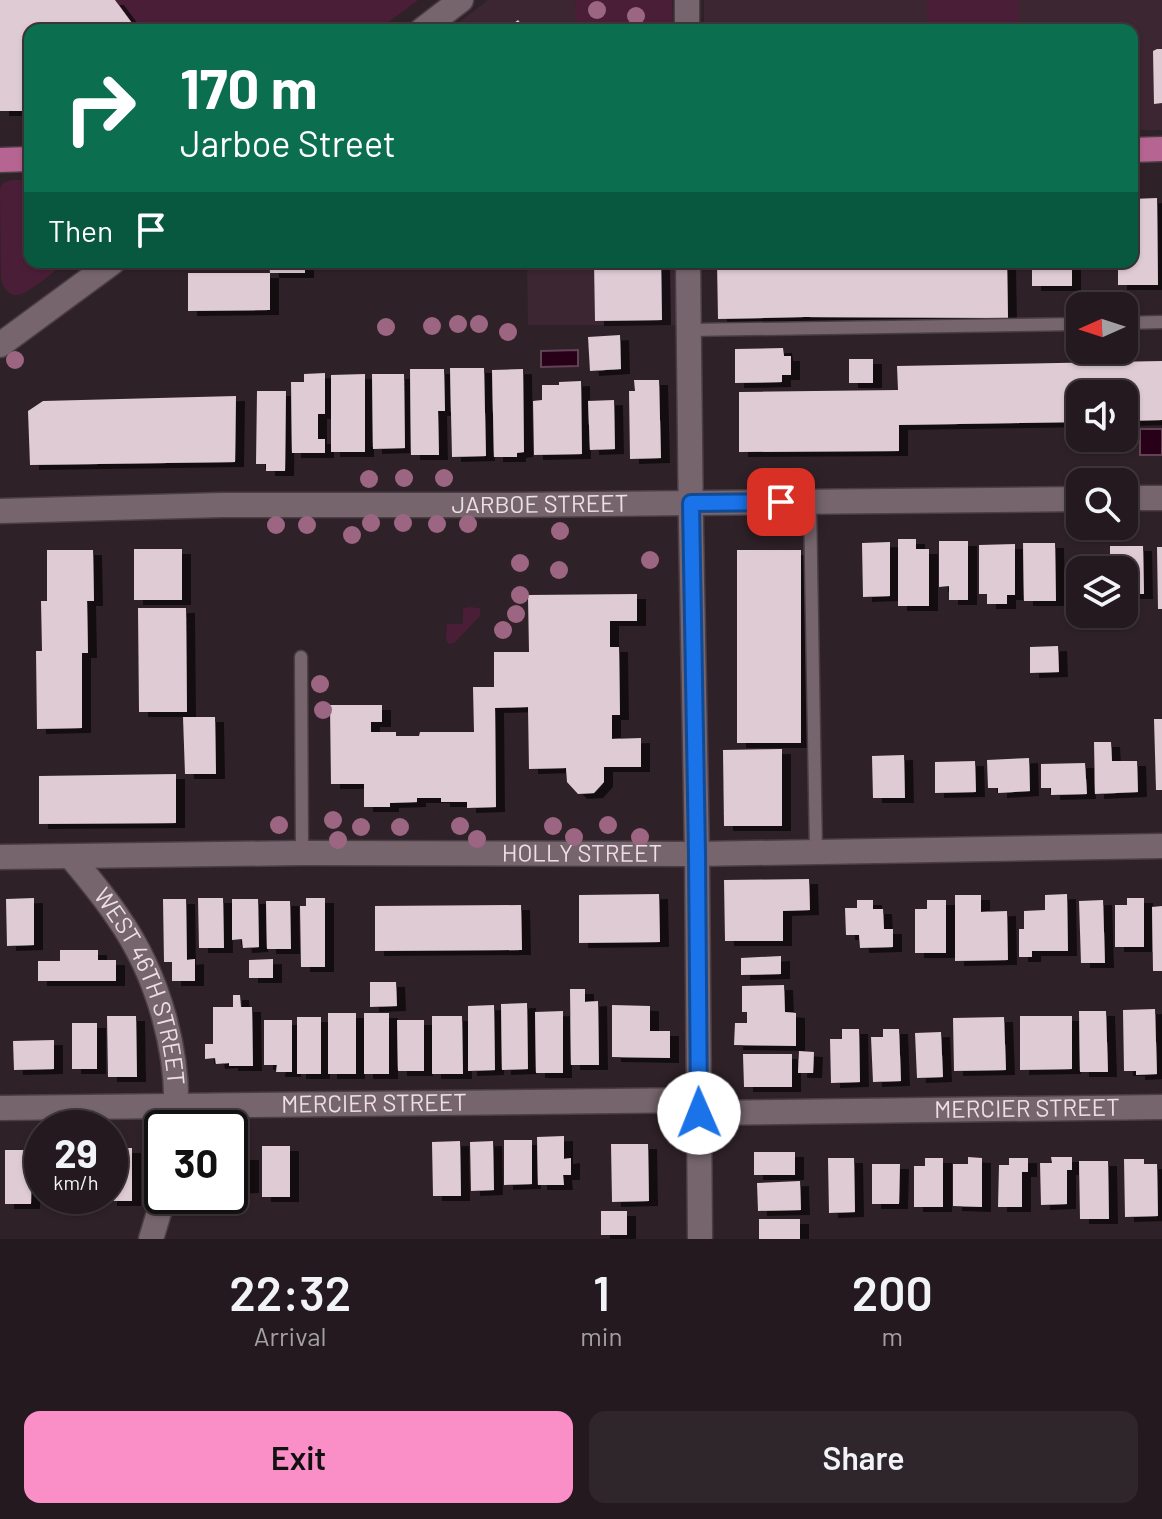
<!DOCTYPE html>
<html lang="en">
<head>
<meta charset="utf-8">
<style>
  :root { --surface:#23191e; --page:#2f262b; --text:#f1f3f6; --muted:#a3a0a4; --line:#40383c; --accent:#fa8fc7 }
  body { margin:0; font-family:Barlow,sans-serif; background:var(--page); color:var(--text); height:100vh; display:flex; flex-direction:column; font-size:30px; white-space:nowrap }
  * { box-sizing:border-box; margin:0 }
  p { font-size:26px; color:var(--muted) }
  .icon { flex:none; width:44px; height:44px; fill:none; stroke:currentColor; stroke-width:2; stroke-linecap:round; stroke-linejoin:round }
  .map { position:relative; height:1239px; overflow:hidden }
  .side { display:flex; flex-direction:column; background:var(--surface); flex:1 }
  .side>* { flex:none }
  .top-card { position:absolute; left:24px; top:24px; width:1114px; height:244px; border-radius:16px; box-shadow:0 2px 6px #0004,0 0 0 2px var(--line); background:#0b6e4f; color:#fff; overflow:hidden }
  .needle { width:52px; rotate:267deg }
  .buttons { position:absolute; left:1066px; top:292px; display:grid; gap:16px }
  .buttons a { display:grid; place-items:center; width:72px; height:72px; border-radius:16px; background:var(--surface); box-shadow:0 2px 6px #0004,0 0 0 2px var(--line); font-size:40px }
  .speed { position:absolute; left:24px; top:1110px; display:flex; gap:16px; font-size:40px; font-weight:700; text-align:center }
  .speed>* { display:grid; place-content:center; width:104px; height:104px; border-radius:50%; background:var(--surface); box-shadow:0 2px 6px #0004,0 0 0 2px var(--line); line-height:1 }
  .speed small { font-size:20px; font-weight:400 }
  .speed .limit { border:4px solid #111; border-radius:12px; background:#fff; color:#111 }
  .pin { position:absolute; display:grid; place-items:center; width:68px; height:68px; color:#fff; margin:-34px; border-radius:16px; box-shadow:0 4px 12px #0006 }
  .me { position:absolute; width:88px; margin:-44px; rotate:359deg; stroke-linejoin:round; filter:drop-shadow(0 0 6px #0008) }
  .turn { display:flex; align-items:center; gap:28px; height:168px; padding:0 24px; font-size:36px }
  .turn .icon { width:104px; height:104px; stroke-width:2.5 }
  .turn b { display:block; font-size:56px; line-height:68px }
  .then { display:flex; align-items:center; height:76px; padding:0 24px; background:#0003; gap:16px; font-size:30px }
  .eta { display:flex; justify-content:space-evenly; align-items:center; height:136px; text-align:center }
  .eta b { font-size:48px; font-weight:600; line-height:56px }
  .primary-button { display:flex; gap:16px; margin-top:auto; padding:16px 24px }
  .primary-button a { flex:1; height:92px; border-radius:16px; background:var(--accent); color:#111; font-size:32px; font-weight:600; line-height:92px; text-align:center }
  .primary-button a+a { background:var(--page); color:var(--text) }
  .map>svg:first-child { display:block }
  .built { fill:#3b2631 }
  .green { fill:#4b1e37 }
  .water { fill:#280017; stroke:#624355; stroke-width:2 }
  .building { fill:#dfcbd4; filter:url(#shadow) }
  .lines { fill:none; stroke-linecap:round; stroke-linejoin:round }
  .lane-casing { stroke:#4a3d44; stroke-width:15 }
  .street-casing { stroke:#4a3d44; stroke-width:27 }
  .secondary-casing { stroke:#4a3d44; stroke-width:27 }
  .primary-casing { stroke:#4a3d44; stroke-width:27 }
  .lane { stroke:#76656d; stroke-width:12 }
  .street { stroke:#76656d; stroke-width:24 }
  .secondary { stroke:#76656d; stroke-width:24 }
  .primary { stroke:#b66491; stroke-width:24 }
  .tree { fill:#9c6682 }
  .route-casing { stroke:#114b97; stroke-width:20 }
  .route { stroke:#1a73e8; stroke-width:14 }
  .labels { text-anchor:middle; stroke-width:8; stroke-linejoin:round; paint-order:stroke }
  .street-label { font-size:24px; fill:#ebe0e5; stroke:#25171e }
</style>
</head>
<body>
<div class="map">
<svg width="1162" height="1239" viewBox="0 0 1162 1239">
  <defs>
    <filter id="shadow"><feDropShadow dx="9" dy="5" stdDeviation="0" flood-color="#0009"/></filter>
  </defs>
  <rect width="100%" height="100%" fill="#2f2128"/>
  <!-- built -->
  <g class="built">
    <path d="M488 0H575L578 27H673V30H449Z"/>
    <path d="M704 0H1162V130H1132V30H704Z"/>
    <path d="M527 262H676V325H528Z"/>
  </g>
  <!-- green -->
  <g class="green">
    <path d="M115 0H418L378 30H137Z"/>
    <path d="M575 0H672L673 27H577Z"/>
    <path d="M927 0H1018L1019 30H927Z"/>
    <path d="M12 180H30V262H66C57 269 28 294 18 295 9 297 3 287 1 279L0 190C1 183 5 182 12 180Z"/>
    <path d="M468 607 480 608V616L454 643 449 644 446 640 447 624H463V609Z"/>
  </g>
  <!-- water -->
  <g class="water">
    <path d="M578 350V366L541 367V351Z"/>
    <rect x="1140" y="429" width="22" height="26"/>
  </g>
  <!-- building -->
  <g class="building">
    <path d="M0 0H115L137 30H30V111H0Z"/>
    <path d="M518 20 526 30H505Z"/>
    <path d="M1157 49H1162V103L1154 104 1153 51Z"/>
    <path d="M1157 198 1158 285H1118V262H1132V199Z"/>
    <path d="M269 262H305V273H270V310L188 311V273H270Z"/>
    <path d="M594 262H661L662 320 595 321Z"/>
    <path d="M717 262H1007L1008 318 804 317 718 319Z"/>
    <rect x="1032" y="262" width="40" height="24"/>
    <path d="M620 335 621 369 590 371 588 337Z"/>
    <path d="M783 348 784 356H791V375H782V382L735 383V349Z"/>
    <rect x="849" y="359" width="24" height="24"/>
    <path d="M1162 361V420L1124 421V394H1080V422L899 425V451L739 452V392L898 390 897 366Z"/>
    <path d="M450 368H484L486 456 452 457Z"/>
    <path d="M410 369H444L445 411H438L439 455H411Z"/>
    <path d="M523 369 524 452 517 453V457H494L492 370Z"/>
    <path d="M325 373V414H318V439H325V453H292L291 382H304V374Z"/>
    <path d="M365 374V452H331V375Z"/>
    <path d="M372 374H404L405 448 373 449Z"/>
    <path d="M634 380H659L661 458 630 459 629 391H635Z"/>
    <path d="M581 381 582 454 534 455 533 401 542 400V385H559V382Z"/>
    <path d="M257 391H286L285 471H266V464H256Z"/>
    <path d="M236 396 235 462 30 465 28 411 43 401Z"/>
    <path d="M614 400 615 449 590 450 588 401Z"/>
    <path d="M898 539H916V549H929V606H898Z"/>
    <path d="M939 541H968V600H949V586L939 587Z"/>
    <path d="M890 542V596L863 597 862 543Z"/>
    <path d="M1023 543H1055L1056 601H1024Z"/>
    <path d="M1015 544V595H1007V604H987V594H979V545Z"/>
    <path d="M1110 546H1143L1144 594H1124V570H1110Z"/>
    <path d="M1157 547H1162V609H1158Z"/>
    <rect x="134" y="549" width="48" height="51"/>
    <path d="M47 550H93L94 601H87L88 653H82V728L37 729 36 651H42L41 601H47Z"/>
    <rect x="737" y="550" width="64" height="193"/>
    <path d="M637 594V621H610V647H619L620 715H612V739L641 738V767H604V782L594 793 578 794 567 782 566 768 529 769 528 707 495 708 496 807 467 808V802H441V798H417V802L390 803V807H364V784H331L330 705H382V722H371V732H396V736H419L420 732H474L473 687H494V652H529L528 595Z"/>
    <path d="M138 608H186L187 712H139Z"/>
    <path d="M1058 646 1059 672 1030 673V647Z"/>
    <path d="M183 717H215L216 774H185Z"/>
    <path d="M1154 719H1162V790H1156Z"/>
    <path d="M1094 742H1111L1112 761H1137L1138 792 1095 794Z"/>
    <path d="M782 749V826H724L723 750Z"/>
    <path d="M904 755 905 798H873L872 756Z"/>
    <path d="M1029 758 1030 791 998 793V788H988L987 760Z"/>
    <path d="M975 761 976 792 935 793V762Z"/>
    <path d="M1085 763 1087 794 1051 795V788H1041V764Z"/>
    <path d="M176 774V823L39 824V776Z"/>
    <path d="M809 879 810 910 783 911V941H725L724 880Z"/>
    <path d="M659 894 660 942 579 943V895Z"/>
    <path d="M1067 894 1068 951H1032V957H1019V929H1024V911L1045 910V895Z"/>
    <path d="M955 895H981V912L1007 911 1008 960 955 961Z"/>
    <path d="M34 898V945L7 946 6 899Z"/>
    <path d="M198 898H223L224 948H199Z"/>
    <path d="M306 898H325V967H301L300 906H306Z"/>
    <path d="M1127 898H1144V947H1115V905H1127Z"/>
    <path d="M163 899H186L187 960 195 959V981H172V962H164Z"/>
    <path d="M232 899H258L259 947 243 948 242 939 232 940Z"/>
    <path d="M857 900H873V909H883L884 929H893V947L860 948 859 935H846L845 908H857Z"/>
    <path d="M927 900H946V953H915V909H927Z"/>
    <path d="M1103 900 1105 963H1081L1079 901Z"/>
    <path d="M266 901H290L291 949H267Z"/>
    <path d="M521 905 522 950 375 951V906Z"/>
    <path d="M1162 906V971H1153L1152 907Z"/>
    <path d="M60 950H98V960H116V981H38V961H60Z"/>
    <path d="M781 956V974L741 975V958Z"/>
    <path d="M273 959V978H249V960Z"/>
    <path d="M370 982H396L397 1006 370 1007Z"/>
    <path d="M784 985 785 1012 796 1013V1046L734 1045 735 1023H747V1012H742V986Z"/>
    <path d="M570 989H585V1002L598 1001 599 1065H571Z"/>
    <path d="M233 995H240L241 1007H252L253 1066H229V1063L216 1064 215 1058 205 1059V1044H213V1007H233Z"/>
    <path d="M527 1003 528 1069 502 1070 501 1004Z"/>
    <path d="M494 1005 495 1070 468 1071V1006Z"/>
    <path d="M612 1005 650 1006V1031H670V1058L612 1057Z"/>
    <path d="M1155 1009 1157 1074 1136 1075V1071H1124L1123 1010Z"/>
    <path d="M563 1011V1073H536L535 1012Z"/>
    <path d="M1079 1011H1106L1108 1072H1080Z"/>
    <rect x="328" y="1013" width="28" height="61"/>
    <rect x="364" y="1013" width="25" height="61"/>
    <path d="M107 1016H136L137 1077H108Z"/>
    <path d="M432 1016H462L463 1074H432Z"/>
    <path d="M1020 1016H1072V1069L1020 1070Z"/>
    <rect x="297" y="1017" width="24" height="57"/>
    <path d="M1004 1017 1006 1070 954 1071 953 1018Z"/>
    <path d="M264 1020H292V1072H276L277 1065H264Z"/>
    <path d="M397 1020H424V1071H398Z"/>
    <rect x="72" y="1023" width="25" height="46"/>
    <path d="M842 1029H859L860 1082 831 1083 830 1039H842Z"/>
    <path d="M883 1029H899L901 1081 873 1082 871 1037H883Z"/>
    <path d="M941 1032 943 1077 917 1078 915 1033Z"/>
    <path d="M54 1040V1069L14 1070 13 1041Z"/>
    <path d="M799 1051 814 1052 813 1073H798Z"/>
    <path d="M743 1054H792V1087H744Z"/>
    <path d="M564 1136V1159L571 1158V1175H563L564 1185H538L537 1137Z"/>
    <path d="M504 1140H532V1184L504 1185Z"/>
    <path d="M460 1141 461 1196H433L432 1142Z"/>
    <path d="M493 1141 494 1190 471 1191 470 1142Z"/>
    <path d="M611 1144H648L649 1201 612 1202Z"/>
    <rect x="262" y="1146" width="28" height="51"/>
    <path d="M110 1148H132V1201H108V1196H110Z"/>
    <path d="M5 1150H32L31 1204H5Z"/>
    <rect x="754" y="1152" width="41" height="23"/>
    <path d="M230 1155H250V1188L230 1189Z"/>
    <path d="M968 1157 982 1158V1207L953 1206V1164H968Z"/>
    <path d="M1051 1157H1072V1170H1067V1204L1041 1205 1040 1163H1052Z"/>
    <path d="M828 1158H854L855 1212 829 1213Z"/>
    <path d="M925 1158H943V1207H914V1166H925Z"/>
    <path d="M1009 1158H1028V1172H1022V1207H998L999 1165H1009Z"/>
    <path d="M1124 1159H1144V1164H1157L1158 1216 1125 1217Z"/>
    <path d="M1079 1161H1108L1109 1219H1080Z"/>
    <path d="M872 1164H900L899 1204H872Z"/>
    <path d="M800 1181 801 1210 758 1211 757 1183Z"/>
    <rect x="601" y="1211" width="26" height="24"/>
    <rect x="759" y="1219" width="41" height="20"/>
  </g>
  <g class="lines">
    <defs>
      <g id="lane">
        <path d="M1124 323 1162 322"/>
        <path d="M689 330 1080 324"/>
        <path d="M810 502 816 852"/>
        <path d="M301 657 302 853"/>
      </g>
      <g id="street">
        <path d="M688 262 691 527 697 854 700 1239"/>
        <path d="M1124 498H1162"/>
        <path id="s1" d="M0 511 222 505H502L1080 499"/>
        <path id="s2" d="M0 857 302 853 697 854 1162 846"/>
        <path id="s3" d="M71 857C87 876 103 895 117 916 158 974 182 1056 175 1128"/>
        <path id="s4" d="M0 1108 699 1100"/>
        <path id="s5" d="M699 1113 1162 1107"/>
        <path d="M151 1239 164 1196"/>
      </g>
      <g id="secondary">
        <path d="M422 30 461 0"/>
        <path d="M687 30V0"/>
        <path d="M0 345 113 262"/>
      </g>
      <g id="primary">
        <path d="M1132 150 1162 149"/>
        <path d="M0 160 30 159"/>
      </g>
    </defs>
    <!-- lane casing -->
    <use href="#lane" class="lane-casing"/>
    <!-- street casing -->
    <use href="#street" class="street-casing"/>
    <!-- secondary casing -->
    <use href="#secondary" class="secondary-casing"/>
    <!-- primary casing -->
    <use href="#primary" class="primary-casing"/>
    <!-- lane -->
    <use href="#lane" class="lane"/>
    <!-- street -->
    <use href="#street" class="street"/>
    <!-- secondary -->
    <use href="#secondary" class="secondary"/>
    <!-- primary -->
    <use href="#primary" class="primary"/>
  </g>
  <!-- trees -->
  <g class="tree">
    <circle cx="597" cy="10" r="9"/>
    <circle cx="636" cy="16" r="9"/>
    <circle cx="458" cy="324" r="9"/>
    <circle cx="479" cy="324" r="9"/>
    <circle cx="432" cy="326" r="9"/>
    <circle cx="386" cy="327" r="9"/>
    <circle cx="508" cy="332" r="9"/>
    <circle cx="15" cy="360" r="9"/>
    <circle cx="404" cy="478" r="9"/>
    <circle cx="444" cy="478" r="9"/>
    <circle cx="369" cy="479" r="9"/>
    <circle cx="371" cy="523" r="9"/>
    <circle cx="403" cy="523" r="9"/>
    <circle cx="437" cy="524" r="9"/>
    <circle cx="468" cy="524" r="9"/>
    <circle cx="276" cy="525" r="9"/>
    <circle cx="307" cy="525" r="9"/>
    <circle cx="560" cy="531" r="9"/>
    <circle cx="352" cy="535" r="9"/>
    <circle cx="650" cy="560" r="9"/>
    <circle cx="520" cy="563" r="9"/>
    <circle cx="559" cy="570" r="9"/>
    <circle cx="520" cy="595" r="9"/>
    <circle cx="516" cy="614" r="9"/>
    <circle cx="503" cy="630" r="9"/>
    <circle cx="320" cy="684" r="9"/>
    <circle cx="323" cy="710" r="9"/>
    <circle cx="333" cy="820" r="9"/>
    <circle cx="279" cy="825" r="9"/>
    <circle cx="608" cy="825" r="9"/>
    <circle cx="460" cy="826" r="9"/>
    <circle cx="553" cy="826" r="9"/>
    <circle cx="361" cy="827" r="9"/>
    <circle cx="400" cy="827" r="9"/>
    <circle cx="574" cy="837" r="9"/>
    <circle cx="640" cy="837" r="9"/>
    <circle cx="477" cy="839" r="9"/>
    <circle cx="338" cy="840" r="9"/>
  </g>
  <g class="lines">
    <defs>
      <path id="route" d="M699 1113 697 854 691 503 781 502"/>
    </defs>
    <!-- route casing -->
    <use href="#route" class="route-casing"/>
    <!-- route -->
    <use href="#route" class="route"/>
  </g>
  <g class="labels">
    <!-- street labels -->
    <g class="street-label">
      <text dy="8" stroke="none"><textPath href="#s1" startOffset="540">JARBOE STREET</textPath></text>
      <text dy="8" stroke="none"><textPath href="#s2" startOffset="582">HOLLY STREET</textPath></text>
      <text dy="8" stroke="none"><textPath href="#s3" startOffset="150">WEST 46TH STREET</textPath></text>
      <text dy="8" stroke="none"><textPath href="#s4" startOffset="374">MERCIER STREET</textPath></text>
      <text dy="8" stroke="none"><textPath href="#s5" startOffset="328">MERCIER STREET</textPath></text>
    </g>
  </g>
</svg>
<div class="buttons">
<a><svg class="needle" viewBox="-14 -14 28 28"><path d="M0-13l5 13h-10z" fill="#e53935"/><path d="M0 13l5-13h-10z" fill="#a3a0a4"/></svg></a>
<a><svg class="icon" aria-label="sound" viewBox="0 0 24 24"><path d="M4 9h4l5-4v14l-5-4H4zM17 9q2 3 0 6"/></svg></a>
<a><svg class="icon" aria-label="search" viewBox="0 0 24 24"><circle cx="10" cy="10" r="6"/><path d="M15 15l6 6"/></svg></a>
<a><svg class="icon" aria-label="layers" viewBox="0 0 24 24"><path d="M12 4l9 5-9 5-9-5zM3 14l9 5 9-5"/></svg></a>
</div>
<div class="speed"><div>29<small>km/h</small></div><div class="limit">30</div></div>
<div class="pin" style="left:781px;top:502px;background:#d93025"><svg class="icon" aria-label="arrive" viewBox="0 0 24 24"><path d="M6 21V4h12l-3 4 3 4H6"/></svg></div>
<svg class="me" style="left:699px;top:1113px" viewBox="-20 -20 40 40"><circle r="19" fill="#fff"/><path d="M0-13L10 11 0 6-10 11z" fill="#1a73e8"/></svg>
<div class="top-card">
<div class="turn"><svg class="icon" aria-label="right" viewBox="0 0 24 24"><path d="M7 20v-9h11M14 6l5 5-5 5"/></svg><div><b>170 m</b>Jarboe Street</div></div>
<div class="then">Then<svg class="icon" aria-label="arrive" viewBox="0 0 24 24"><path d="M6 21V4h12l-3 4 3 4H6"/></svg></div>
</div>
</div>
<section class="side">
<div class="eta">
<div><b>22:32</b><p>Arrival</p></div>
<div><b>1</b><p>min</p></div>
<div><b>200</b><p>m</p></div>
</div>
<div class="primary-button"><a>Exit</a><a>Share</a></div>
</section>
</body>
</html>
